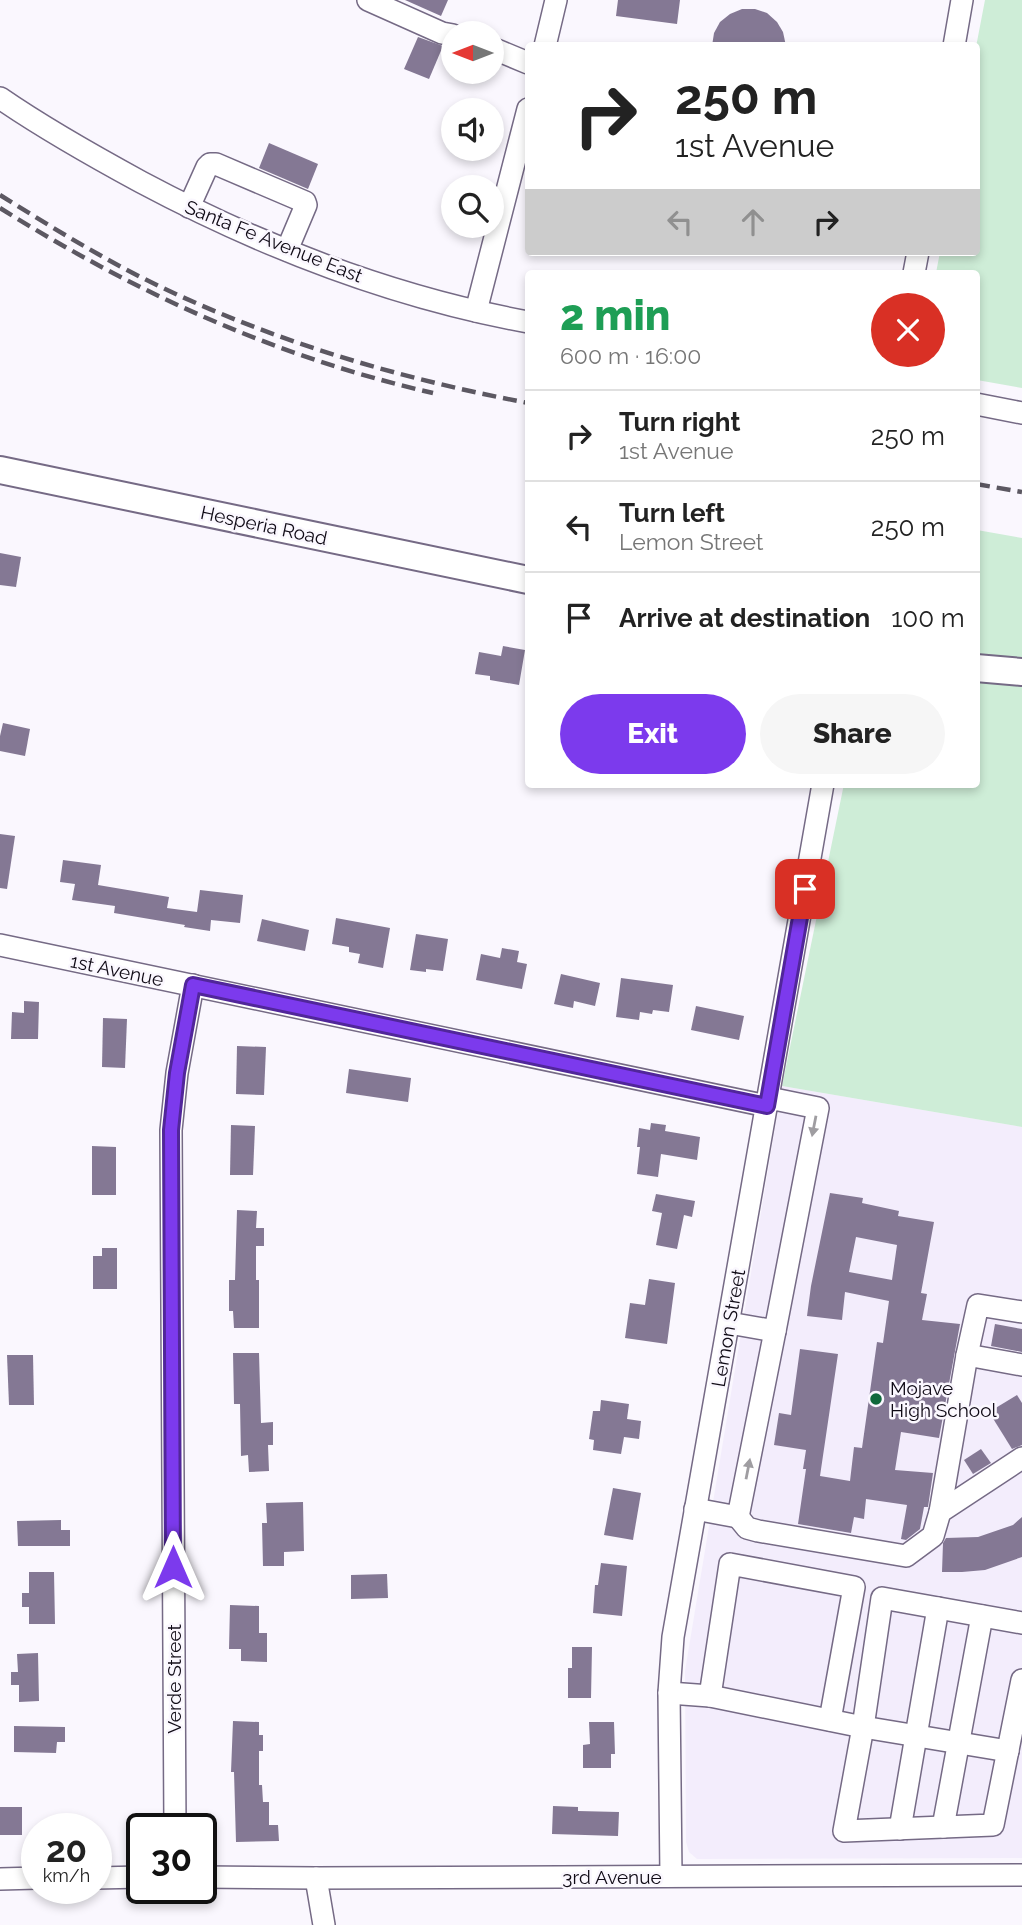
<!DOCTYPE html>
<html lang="en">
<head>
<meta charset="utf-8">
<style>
  :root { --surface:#fff; --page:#f6f6f6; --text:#222; --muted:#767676; --line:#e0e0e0; --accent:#7c3aed }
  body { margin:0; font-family:Raleway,sans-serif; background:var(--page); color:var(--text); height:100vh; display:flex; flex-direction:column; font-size:26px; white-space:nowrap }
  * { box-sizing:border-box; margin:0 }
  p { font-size:23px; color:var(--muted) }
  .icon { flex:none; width:38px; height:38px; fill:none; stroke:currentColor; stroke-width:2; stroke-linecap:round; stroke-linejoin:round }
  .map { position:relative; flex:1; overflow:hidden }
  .panel { position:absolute; left:525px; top:270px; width:455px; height:518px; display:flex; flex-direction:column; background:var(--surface); border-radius:7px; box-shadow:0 4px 10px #0003 }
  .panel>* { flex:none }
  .top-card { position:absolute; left:525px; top:42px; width:455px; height:214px; border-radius:7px; box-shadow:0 4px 10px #0003; background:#fff; color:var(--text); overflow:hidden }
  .needle { width:46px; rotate:270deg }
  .buttons { position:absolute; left:441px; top:21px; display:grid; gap:14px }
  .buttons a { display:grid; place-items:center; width:63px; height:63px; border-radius:50%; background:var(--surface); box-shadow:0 4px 10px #0003; font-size:35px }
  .speed { position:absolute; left:21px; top:1813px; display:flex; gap:14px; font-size:35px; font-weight:700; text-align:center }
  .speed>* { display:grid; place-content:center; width:91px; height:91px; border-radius:50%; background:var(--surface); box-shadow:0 4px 10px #0003; line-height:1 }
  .speed small { font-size:18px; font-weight:400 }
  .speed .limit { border:4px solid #111; border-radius:10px; background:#fff; color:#111 }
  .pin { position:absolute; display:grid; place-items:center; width:60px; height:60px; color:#fff; margin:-30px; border-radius:14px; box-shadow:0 4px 10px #0006 }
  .me { position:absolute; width:77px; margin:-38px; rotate:0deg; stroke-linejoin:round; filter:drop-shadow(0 0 5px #0008) }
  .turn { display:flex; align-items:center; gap:24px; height:147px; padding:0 35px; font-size:32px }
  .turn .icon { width:91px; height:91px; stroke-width:2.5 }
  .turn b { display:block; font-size:49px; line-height:60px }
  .lanes { display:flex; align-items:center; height:66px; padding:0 35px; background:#0003; justify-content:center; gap:35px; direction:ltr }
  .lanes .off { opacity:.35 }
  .round { display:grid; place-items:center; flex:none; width:74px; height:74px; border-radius:37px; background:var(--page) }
  .head { display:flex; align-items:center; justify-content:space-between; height:119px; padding:0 35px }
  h1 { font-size:42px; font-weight:800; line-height:52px; color:#1e9e55 }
  .action { display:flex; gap:14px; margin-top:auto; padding:14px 35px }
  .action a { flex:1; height:80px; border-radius:42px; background:var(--accent); color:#fff; font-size:28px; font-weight:800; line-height:80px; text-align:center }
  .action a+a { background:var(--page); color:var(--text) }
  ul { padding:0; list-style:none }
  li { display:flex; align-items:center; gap:21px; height:91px; padding:0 35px; border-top:2px solid var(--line) }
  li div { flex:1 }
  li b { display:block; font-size:26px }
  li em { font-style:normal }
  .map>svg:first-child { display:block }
  .built { fill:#f3edfc }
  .green { fill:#ceedd7 }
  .building { fill:#847894; fill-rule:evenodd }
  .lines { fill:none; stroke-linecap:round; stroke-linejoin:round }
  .minor-casing { stroke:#756a85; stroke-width:24 }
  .major-casing { stroke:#756a85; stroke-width:30 }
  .minor { stroke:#fff; stroke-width:21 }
  .major { stroke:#fff; stroke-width:26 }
  .rail { stroke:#5c5862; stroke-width:4.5; stroke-dasharray:14 7; stroke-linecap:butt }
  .oneway { fill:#9f9da1 }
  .route-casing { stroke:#51269a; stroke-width:18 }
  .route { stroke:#7c3aed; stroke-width:12 }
  .poi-dot { fill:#10693b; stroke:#faf7fe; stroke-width:2.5 }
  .labels { text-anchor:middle; stroke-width:5; stroke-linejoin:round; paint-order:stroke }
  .street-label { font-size:19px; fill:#0f0a15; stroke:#faf7fe }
  .poi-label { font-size:19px; fill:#0f0a15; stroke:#faf7fe; text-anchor:start }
</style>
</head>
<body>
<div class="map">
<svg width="1022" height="1925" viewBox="0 0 1022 1925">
  <rect width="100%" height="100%" fill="#faf7fe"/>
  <!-- built -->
  <path class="built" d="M782 1086 1022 1127V1858L697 1859 689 1852 686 1842 685 1671Z"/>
  <!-- green -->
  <g class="green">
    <path d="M985 0H1022V388L977 380 976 273H936L940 252H976V47Z"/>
    <path d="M977 530 1022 538V1127L782 1086 844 784H976Z"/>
  </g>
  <!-- building -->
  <g class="building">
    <path d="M405 0H448L441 16Z"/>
    <path d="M618 0H680L677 24 616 16Z"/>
    <path d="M742 9H755L767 13 777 22 783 32 786 46H712L714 33 720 22 730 14Z"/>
    <path d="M418 37 443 46 429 79 404 69Z"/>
    <path d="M269 143 318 164 308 189 259 168Z"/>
    <path d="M0 553 21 557 16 587 0 585Z"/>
    <path d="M503 646 525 650 519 685 490 680V676L475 674 479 652 501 656Z"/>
    <path d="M3 723 30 729 25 756 0 751V736Z"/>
    <path d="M0 834 15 836 7 889 0 888Z"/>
    <path d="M63 860 101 865 98 885 169 897 167 908 197 912 200 890 243 895 240 923 211 920 210 931 184 927 185 925 114 913 115 906 72 900 75 884 60 882Z"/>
    <path d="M336 918 390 928 383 968 358 963 360 954 349 952V947L332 944Z"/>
    <path d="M262 919 309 930 305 951 257 941Z"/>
    <path d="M416 934 448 939 443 971 426 969V972L410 970Z"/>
    <path d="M502 948 519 951 517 962 527 964 522 989 476 980 481 954 500 958Z"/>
    <path d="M561 974 600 983 595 1006 574 1001 573 1008 554 1004Z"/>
    <path d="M621 978 673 985 669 1012 653 1010 652 1014 640 1012 639 1020 616 1017Z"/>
    <path d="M24 1001 39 1002 38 1039H11L12 1012 24 1013Z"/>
    <path d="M696 1006 744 1016 739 1040 691 1030Z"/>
    <path d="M103 1018 127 1019 125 1068 102 1067Z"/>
    <path d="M237 1046 266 1047 264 1095 236 1094Z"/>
    <path d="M349 1069 411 1078 408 1102 346 1093Z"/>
    <path d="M651 1123 666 1125 665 1131 700 1137 697 1160 661 1154 658 1177 637 1174 640 1147H637L639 1128 650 1130Z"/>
    <path d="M231 1125 255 1126 253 1175H230Z"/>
    <path d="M92 1146 116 1147V1195H92Z"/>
    <path d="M830 1193 863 1198 862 1203 899 1211 898 1216 934 1222 921 1293 927 1294 922 1320 960 1324 939 1438 901 1432 895 1470 933 1473 928 1507H924L920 1529 906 1540 901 1539 907 1505 866 1499 864 1519 854 1517 851 1533 798 1524 806 1469H803L806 1450 774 1445 779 1413 791 1415 800 1349 838 1354 820 1476 850 1481 854 1447 862 1448 877 1342 883 1343 889 1301 845 1292 842 1320 807 1316 811 1286ZM856 1237 897 1245 892 1280 849 1272Z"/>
    <path d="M656 1194 695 1201 692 1217 684 1215 677 1249 656 1245 662 1213 652 1211Z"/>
    <path d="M237 1210 257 1211 256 1228H264V1246H256V1280H259V1328H234L233 1311H229V1280H235Z"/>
    <path d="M102 1248H117V1289H93V1256H102Z"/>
    <path d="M649 1279 675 1283 667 1344 625 1338 630 1303 645 1305Z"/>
    <path d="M995 1324 1022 1329V1352L991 1346Z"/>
    <path d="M233 1353H259L261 1423 273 1422V1445H268L269 1471 249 1472 248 1455 241 1456 240 1404H234Z"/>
    <path d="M7 1355H33L34 1405H9Z"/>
    <path d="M1017 1395 1022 1403V1445L1012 1449 989 1412Z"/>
    <path d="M601 1400 629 1404 627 1419 641 1421 639 1439 624 1437 621 1454 593 1450 594 1440 589 1439 593 1411H600Z"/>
    <path d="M981 1449 991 1463 973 1474 964 1460Z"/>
    <path d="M613 1488 641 1493 633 1540 604 1535Z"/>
    <path d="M303 1502 304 1551 284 1552V1566H263L262 1523H267L266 1503Z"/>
    <path d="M1022 1517V1557L985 1570 962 1572H942L943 1543 946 1538 978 1537 1013 1525Z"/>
    <path d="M61 1520V1530H70V1546H18L17 1521Z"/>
    <path d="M601 1563 627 1566 622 1616 593 1613 595 1585H598Z"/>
    <path d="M29 1572H54L55 1624H29V1607H22V1593H29Z"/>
    <path d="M387 1574 388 1598 351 1599V1575Z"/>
    <path d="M230 1605 259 1606V1633H267V1662L241 1661V1649H229Z"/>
    <path d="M572 1647H592L591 1698H568V1668H572Z"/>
    <path d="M38 1653 39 1701 19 1702V1685H11V1672H18L17 1654Z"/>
    <path d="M233 1721 259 1722V1735H263V1751H259V1785H262L263 1802H269V1825H278L279 1841 236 1842 234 1772H231Z"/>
    <path d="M589 1722H614L615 1754H611V1768H583V1745L590 1744Z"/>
    <path d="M14 1726 65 1727V1742H57L56 1753 14 1752Z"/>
    <path d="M553 1806 578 1807V1811L619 1812 618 1836 552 1834Z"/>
    <rect x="0" y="1807" width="22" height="28"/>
  </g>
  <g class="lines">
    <defs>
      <g id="minor">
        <path d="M368 0 442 33 453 35"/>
        <path d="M545 46 556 0"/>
        <path d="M954 46 962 0"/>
        <path d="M492 48 528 63"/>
        <path d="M0 98C45 129 93 156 141 182 263 247 392 297 528 322"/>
        <path d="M189 207 207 167 210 164H216L305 202 306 205 287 250"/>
        <path d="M914 273 918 252"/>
        <path d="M476 311 528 109"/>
        <path d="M976 404 1022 413"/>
        <path d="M0 945 767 1106"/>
        <path d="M729 1323 775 1331 818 1108 769 1098"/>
        <path d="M967 1355 978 1305 1022 1312"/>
        <path d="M695 1509 738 1517 775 1331"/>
        <path d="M940 1512 967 1355 1022 1365"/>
        <path d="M738 1517 747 1528 758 1531 906 1556 933 1536 940 1512 1022 1458"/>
        <path d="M1022 1623 882 1598 863 1727 844 1831 993 1825 1022 1680"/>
        <path d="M669 1693 710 1696 863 1727 1008 1751"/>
        <path d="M710 1696 730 1564 854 1587 830 1720"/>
        <path d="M943 1827 982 1616"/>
        <path d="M175 1829 171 1130 177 1073 193 985"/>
        <path d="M900 1829 938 1608"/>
        <path d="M671 1876 669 1693 673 1637 823 784"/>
        <path d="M201 1877 316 1878 1022 1875"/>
        <path d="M96 1878 142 1877"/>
        <path d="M316 1878 324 1925"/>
        <path d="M0 1879 37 1878"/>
      </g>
      <g id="major">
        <path d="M0 470 528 580"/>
        <path d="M976 668 1022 672"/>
      </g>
    </defs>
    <!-- minor casing -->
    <use href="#minor" class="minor-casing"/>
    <!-- major casing -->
    <use href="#major" class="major-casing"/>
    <!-- minor -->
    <use href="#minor" class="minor"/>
    <!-- major -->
    <use href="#major" class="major"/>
    <!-- rail -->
    <g class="rail">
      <path d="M0 195C53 228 106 261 163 288 279 343 402 379 528 403"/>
      <path d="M0 208C136 293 276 357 433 393"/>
      <path d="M976 484 1022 492"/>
    </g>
  </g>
  <!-- one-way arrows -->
  <defs><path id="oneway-solid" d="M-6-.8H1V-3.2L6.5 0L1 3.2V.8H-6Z" transform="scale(1.75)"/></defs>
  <g class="oneway">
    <use href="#oneway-solid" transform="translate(814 1126) rotate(101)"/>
    <use href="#oneway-solid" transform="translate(748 1469) rotate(-79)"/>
  </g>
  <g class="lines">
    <defs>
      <path id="route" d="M173 1567 171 1130 177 1073 193 985 767 1106 805 889"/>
    </defs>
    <!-- route casing -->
    <use href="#route" class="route-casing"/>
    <!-- route -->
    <use href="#route" class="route"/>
  </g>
  <!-- markers -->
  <circle class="poi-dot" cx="876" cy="1399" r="7"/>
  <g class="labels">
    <!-- street labels -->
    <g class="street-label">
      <text transform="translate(274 241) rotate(22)" y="7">Santa Fe Avenue East</text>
      <text transform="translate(264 525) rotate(12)" y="7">Hesperia Road</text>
      <text transform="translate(117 970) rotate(12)" y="7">1st Avenue</text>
      <text transform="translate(728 1328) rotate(-80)" y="7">Lemon Street</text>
      <text transform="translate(174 1679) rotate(-90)" y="7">Verde Street</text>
      <text x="612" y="1884">3rd Avenue</text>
    </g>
    <!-- poi labels -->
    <g class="poi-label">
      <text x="890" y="1395">Mojave<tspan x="890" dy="22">High School</tspan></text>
    </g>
  </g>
</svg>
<div class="buttons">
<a><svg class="needle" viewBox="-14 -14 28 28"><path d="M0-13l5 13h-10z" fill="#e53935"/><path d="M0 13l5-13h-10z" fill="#767676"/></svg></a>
<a><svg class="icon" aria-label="sound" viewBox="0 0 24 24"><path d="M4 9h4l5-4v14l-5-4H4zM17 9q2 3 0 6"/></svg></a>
<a><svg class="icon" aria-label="search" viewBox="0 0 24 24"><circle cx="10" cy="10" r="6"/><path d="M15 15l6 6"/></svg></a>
</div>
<div class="speed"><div>20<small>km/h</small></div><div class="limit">30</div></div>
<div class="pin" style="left:805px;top:889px;background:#d93025"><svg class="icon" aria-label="arrive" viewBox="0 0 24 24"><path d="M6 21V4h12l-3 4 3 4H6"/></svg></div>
<svg class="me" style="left:173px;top:1567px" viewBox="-20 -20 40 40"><path d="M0-17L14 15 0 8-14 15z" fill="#7c3aed" stroke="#fff" stroke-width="4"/></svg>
<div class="top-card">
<div class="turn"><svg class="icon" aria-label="right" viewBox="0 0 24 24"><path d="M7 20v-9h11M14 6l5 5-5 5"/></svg><div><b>250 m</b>1st Avenue</div></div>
<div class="lanes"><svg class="icon off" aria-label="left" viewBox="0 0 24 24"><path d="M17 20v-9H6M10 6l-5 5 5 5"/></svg><svg class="icon off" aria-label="ahead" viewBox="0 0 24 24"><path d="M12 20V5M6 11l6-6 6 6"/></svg><svg class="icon" aria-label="right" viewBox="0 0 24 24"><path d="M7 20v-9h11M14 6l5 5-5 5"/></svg></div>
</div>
<section class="panel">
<div class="head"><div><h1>2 min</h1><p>600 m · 16:00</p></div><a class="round" style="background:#d93025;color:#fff"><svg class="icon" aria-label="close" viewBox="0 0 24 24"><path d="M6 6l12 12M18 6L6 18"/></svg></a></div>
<ul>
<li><svg class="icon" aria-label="right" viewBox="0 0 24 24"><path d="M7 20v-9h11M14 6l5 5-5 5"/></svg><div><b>Turn right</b><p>1st Avenue</p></div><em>250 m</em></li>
<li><svg class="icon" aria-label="left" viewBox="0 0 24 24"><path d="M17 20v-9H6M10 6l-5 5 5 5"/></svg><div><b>Turn left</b><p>Lemon Street</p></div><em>250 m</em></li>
<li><svg class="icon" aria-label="arrive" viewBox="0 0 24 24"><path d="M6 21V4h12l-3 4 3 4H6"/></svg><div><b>Arrive at destination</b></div><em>100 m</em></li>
</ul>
<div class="action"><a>Exit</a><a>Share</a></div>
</section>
</div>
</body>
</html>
